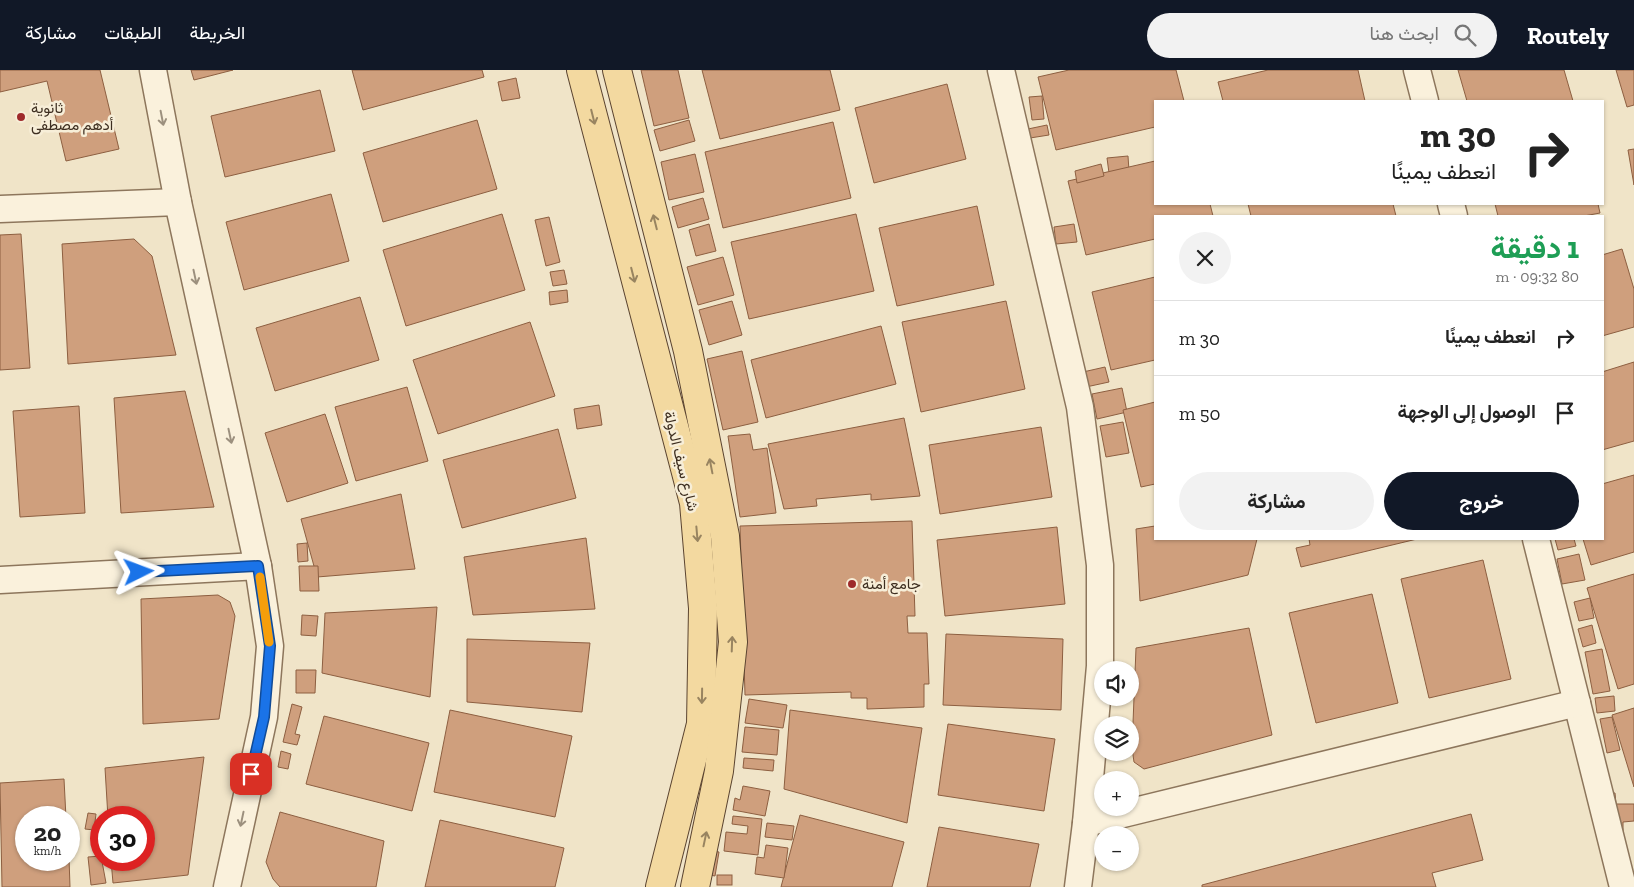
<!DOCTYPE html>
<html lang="ar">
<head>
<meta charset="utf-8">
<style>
  :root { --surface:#fff; --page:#f2f2f2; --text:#222; --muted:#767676; --line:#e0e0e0; --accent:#111827 }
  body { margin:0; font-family:"Zilla Slab",Vazirmatn,serif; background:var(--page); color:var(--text); direction:rtl; height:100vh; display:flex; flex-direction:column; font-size:19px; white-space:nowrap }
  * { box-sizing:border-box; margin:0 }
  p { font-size:16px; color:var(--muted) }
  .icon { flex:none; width:28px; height:28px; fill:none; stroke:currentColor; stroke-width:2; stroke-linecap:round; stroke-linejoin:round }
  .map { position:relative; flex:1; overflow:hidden; direction:ltr }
  .side { position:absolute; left:1154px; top:145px; width:450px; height:325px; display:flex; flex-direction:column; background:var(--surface); border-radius:0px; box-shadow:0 1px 4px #0004; direction:rtl }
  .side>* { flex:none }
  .hud { position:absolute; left:1154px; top:30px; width:450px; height:105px; border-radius:0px; box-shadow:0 1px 4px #0004; direction:rtl; background:#fff; color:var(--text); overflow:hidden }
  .controls { position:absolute; left:1094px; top:591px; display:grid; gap:10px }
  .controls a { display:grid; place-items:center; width:45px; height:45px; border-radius:50%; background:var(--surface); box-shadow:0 1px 4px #0004; font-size:25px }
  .speed { position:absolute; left:15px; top:736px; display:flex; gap:10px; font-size:25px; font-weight:700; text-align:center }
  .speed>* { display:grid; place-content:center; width:65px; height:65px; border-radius:50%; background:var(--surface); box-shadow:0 1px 4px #0004; line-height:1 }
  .speed small { font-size:12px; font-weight:400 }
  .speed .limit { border:8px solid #d22; background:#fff; color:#111 }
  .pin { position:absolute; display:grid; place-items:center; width:42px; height:42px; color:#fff; margin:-21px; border-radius:10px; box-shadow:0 2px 8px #0006 }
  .me { position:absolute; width:55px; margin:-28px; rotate:87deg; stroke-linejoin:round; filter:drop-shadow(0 0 4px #0008) }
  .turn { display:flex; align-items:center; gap:18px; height:105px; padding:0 25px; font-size:22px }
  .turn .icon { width:65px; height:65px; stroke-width:2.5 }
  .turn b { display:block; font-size:35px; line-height:42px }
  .round { display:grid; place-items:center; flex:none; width:52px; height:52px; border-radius:26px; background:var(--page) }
  .head { display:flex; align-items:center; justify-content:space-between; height:85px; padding:0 25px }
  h1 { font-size:30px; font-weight:700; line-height:38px; color:#1e9e55 }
  .button { display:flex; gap:10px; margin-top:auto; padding:10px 25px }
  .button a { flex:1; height:58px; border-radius:30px; background:var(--accent); color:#fff; font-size:20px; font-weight:700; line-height:58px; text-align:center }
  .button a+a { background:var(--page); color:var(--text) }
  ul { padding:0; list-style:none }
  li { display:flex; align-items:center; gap:15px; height:75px; padding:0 25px; border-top:1px solid var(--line) }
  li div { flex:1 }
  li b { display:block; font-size:19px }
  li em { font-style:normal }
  header { display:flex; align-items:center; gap:30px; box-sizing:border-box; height:70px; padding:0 25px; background:var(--accent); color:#fff }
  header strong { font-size:24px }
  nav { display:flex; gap:28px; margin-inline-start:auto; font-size:18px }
  .search { width:350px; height:45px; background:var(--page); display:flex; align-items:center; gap:12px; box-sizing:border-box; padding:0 18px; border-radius:28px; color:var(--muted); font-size:19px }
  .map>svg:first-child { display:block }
  .building { fill:#cf9f7d; stroke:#8d5f41 }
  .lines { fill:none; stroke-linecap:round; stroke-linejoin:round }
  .minor-casing { stroke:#8d765c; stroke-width:29 }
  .primary-casing { stroke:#5b4430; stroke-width:30 }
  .minor { stroke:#faf1dc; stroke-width:26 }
  .primary { stroke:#f3d9a0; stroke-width:28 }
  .oneway { stroke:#988460 }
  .oneway2 { stroke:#9c907e }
  .route-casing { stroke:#114b97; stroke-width:12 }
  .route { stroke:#1a73e8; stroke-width:9 }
  .slow { stroke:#f59e0b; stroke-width:9 }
  .poi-dot { fill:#9e2a2b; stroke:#f7eed8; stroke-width:2 }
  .labels { text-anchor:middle; stroke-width:5; stroke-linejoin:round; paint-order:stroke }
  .poi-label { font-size:15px; fill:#3d2e20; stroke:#f7eed8; text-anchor:start }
  .street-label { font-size:15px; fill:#3d2e20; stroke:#f7eed8 }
</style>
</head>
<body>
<header>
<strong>Routely</strong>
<div class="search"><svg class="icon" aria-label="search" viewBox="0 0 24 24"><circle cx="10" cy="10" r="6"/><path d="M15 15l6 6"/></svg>ابحث هنا</div>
<nav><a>الخريطة</a><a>الطبقات</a><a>مشاركة</a></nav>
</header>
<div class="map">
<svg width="1634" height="817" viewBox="0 0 1634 817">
  <rect width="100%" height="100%" fill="#f0e4c8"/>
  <!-- building -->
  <g class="building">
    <path d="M0 0H100L119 79 66 91 47 11 0 22Z"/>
    <path d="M191 0H233L194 10Z"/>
    <path d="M352 0H482L484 7 363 40Z"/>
    <path d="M641 0H678L689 48 654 56Z"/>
    <path d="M702 0H830L840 40 720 69Z"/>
    <path d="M1069 0H1176L1184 31H1155V57L1056 80 1038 7Z"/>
    <path d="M1268 0H1358L1365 31H1223L1218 12Z"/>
    <path d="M1458 0H1564L1573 31H1467Z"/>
    <path d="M1616 0H1634V35L1627 37Z"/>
    <path d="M516 8 520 28 502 31 498 12Z"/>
    <path d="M947 14 966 89 874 113 855 38Z"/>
    <path d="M320 20 335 81 225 107 211 46Z"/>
    <path d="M1042 26 1044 49 1032 50 1029 27Z"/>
    <path d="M477 50 497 119 383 152 363 83Z"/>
    <path d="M689 50 695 71 660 81 654 60Z"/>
    <path d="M833 52 851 128 723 158 705 82Z"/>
    <path d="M1047 55 1049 65 1030 68 1028 59Z"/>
    <path d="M1634 79V115L1628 80Z"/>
    <path d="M695 84 704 122 669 130 661 92Z"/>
    <path d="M1128 86 1129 101 1109 103 1107 88Z"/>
    <path d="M1155 91V134H1210L1213 146H1155V169L1086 185 1068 111Z"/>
    <path d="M1101 94 1104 106 1077 113 1075 101Z"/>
    <path d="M331 124 349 191 244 220 226 152Z"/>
    <path d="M703 128 709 149 678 158 672 137Z"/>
    <path d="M1248 134H1393L1396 146H1251Z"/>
    <path d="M1495 134H1598L1600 143 1584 146H1498Z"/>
    <path d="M977 136 994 215 897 236 879 158Z"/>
    <path d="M502 144 525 220 406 256 383 180Z"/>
    <path d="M856 144 874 221 749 249 731 172Z"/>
    <path d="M549 147 560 192 546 196 535 150Z"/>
    <path d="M709 154 716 181 696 186 689 160Z"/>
    <path d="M1074 154 1077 172 1056 174 1054 157Z"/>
    <path d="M21 164 30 298 0 300V165Z"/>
    <path d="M134 169 152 186 176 285 68 294 62 174Z"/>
    <path d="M1622 179 1634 219V257L1602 266V185Z"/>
    <path d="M723 187 734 225 698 235 687 197Z"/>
    <path d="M564 200 567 214 553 216 550 202Z"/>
    <path d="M1155 207V290L1111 300 1092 222Z"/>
    <path d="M567 220 568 232 550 235 549 222Z"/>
    <path d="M360 227 379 290 275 321 256 258Z"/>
    <path d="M732 231 742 265 709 275 699 240Z"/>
    <path d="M1006 231 1025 319 921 342 902 252Z"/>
    <path d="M530 252 555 326 438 364 413 290Z"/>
    <path d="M881 256 896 314 766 348 751 290Z"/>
    <path d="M742 281 758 352 723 360 707 289Z"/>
    <path d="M1634 292V371L1602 380V302Z"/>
    <path d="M1105 297 1109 312 1086 317 1083 302Z"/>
    <path d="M407 317 428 391 356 411 335 337Z"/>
    <path d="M1122 318 1127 342 1097 349 1092 324Z"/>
    <path d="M185 321 214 437 121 443 114 328Z"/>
    <path d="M1155 332V414L1141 417 1123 340Z"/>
    <path d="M599 335 602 355 577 359 574 339Z"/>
    <path d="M79 336 85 443 20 447 13 341Z"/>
    <path d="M325 344 348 413 287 432 265 363Z"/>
    <path d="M904 348 920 426 871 430V424L816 429 817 436 784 439 768 374Z"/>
    <path d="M1123 352 1129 383 1106 387 1100 356Z"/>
    <path d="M1041 357 1052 427 940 444 929 375Z"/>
    <path d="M558 359 576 428 462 458 443 390Z"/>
    <path d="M750 364 753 380 767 378 776 443 740 447 728 366Z"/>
    <path d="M1634 405V482L1591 495 1583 469H1602V414Z"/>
    <path d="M401 424 415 499 317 507 301 449Z"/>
    <path d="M912 451 915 546H907L908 563H927L929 614H924V637L867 639V628H851V622L745 625 740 456Z"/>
    <path d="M1155 456V469H1257L1248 505 1140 531 1136 459Z"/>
    <path d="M1057 457 1065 534 945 546 937 470Z"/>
    <path d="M586 468 595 539 473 545 464 487Z"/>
    <path d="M1309 469H1417L1301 497 1296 478 1310 475Z"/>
    <path d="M1555 469H1574L1576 476 1558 480Z"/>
    <path d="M307 473 308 491 298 492 297 474Z"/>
    <path d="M1579 484 1585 510 1562 514 1557 489Z"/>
    <path d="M1483 490 1511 609 1429 628 1401 509Z"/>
    <path d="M299 496H318L319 521H300Z"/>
    <path d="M1634 504V614L1618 619 1587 518Z"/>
    <path d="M1372 524 1398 633 1316 653 1289 543Z"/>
    <path d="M218 525 230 532 235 546 219 649 143 654 141 529Z"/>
    <path d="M1590 528 1594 548 1579 551 1574 532Z"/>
    <path d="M437 537 430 627 322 603 325 543Z"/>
    <path d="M302 545 318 546 316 566 301 565Z"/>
    <path d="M1592 555 1596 573 1583 577 1578 559Z"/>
    <path d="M1249 558 1272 665 1144 699 1134 692 1132 678 1136 578Z"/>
    <path d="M946 564 1063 569 1061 640 943 635Z"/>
    <path d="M467 569 590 573 582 642 467 632Z"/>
    <path d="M1602 579 1610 621 1593 624 1585 582Z"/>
    <path d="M296 600H316L315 623H296Z"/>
    <path d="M1614 626 1615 641 1597 643 1595 628Z"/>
    <path d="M749 629 787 635 783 658 745 653Z"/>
    <path d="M292 634 302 637 295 664 300 665 297 675 283 672Z"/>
    <path d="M1634 638V717L1612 645Z"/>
    <path d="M450 640 572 666 555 747 434 722Z"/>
    <path d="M790 640 922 658 907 753 784 719Z"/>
    <path d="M324 646 429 673 412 741 306 714Z"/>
    <path d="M1612 647 1620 680 1607 683 1600 649Z"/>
    <path d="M948 654 1055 669 1044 741 938 725Z"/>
    <path d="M745 657 779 660 777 685 742 682Z"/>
    <path d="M281 681 291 684 288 699 278 697Z"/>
    <path d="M204 687 188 805 113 813 111 790H144V748H108L105 698Z"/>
    <path d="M744 688 774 690 773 701 743 698Z"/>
    <path d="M64 709 66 748H26V790H69V788L70 817H2L0 713Z"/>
    <path d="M743 716 770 721 765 746 733 740 735 728 740 730Z"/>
    <path d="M1609 723H1615L1616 734H1634V751L1623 752V764Z"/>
    <path d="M280 742 384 771 376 817H280L273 809 266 792Z"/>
    <path d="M88 743 96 744 94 760 85 759Z"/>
    <path d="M1471 744 1483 790 1432 803 1436 817H1202V815Z"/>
    <path d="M800 745 904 772 892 817H781Z"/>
    <path d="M733 746 762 749 758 785 724 781 726 762 747 764 748 756 732 754Z"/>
    <path d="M440 750 564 778 555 817H425Z"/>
    <path d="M767 753 794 756 792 770 765 767Z"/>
    <path d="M939 757 1039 774 1030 817H927Z"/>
    <path d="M766 775 788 778 784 808 755 804 757 787 764 788Z"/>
    <path d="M708 780 719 782 715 806 704 804Z"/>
    <path d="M101 786 106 813 91 815 88 787Z"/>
    <rect x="717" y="805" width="15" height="10"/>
  </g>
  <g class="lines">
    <defs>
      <g id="minor">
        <path d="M153 0 178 132 258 496 270 576 264 647 227 817"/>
        <path d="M1001 0 1080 337 1100 495V596L1086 753 1078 817"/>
        <path d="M1417 0 1425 31"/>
        <path d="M1451 134 1454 146"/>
        <path d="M0 139 178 132"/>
        <path d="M1536 469 1623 817"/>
        <path d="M0 510 258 496"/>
        <path d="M1086 753 1577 633"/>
      </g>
      <g id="primary">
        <path d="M581 0 694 433 703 538 701 654 660 817"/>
        <path d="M617 0 688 281 725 466 733 572 719 701 695 817"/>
      </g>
    </defs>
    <!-- minor casing -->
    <use href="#minor" class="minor-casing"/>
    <!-- primary casing -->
    <use href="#primary" class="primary-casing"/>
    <!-- minor -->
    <use href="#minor" class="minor"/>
    <!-- primary -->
    <use href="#primary" class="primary"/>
  </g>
  <!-- one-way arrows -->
  <defs><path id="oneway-shaft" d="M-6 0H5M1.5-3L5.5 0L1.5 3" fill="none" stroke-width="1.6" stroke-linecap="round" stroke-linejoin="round" transform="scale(1.25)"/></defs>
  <g class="oneway">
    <use href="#oneway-shaft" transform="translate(593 47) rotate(76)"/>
    <use href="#oneway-shaft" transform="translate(655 152) rotate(-104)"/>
    <use href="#oneway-shaft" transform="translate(633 205) rotate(76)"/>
    <use href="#oneway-shaft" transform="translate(711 396) rotate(-101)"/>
    <use href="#oneway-shaft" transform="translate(697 464) rotate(85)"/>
    <use href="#oneway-shaft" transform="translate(732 574) rotate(-88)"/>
    <use href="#oneway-shaft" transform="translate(702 626) rotate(91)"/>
    <use href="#oneway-shaft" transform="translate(705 769) rotate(-78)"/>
  </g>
  <g class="oneway2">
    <use href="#oneway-shaft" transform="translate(162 48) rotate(79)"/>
    <use href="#oneway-shaft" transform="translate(195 207) rotate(78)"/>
    <use href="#oneway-shaft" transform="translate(230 366) rotate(78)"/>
    <use href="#oneway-shaft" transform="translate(242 749) rotate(102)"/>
  </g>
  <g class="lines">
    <defs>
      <path id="route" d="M139 502 258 496 270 576 264 647 251 704"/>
    </defs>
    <!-- route casing -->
    <use href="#route" class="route-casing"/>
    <!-- route -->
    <use href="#route" class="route"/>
    <!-- slow -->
    <path class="slow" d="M260 507 269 572"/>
  </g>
  <!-- markers -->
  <g class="poi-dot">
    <circle cx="21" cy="47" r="5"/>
    <circle cx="852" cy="514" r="5"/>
  </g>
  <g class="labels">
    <!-- poi labels -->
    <g class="poi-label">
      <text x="31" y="43">ثانوية<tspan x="31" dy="17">أدهم مصطفى</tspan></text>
      <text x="862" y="519">جامع أمنة</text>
    </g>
    <!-- street labels -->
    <g class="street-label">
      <text transform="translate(681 391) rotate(76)" y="5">شارع سيف الدولة</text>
    </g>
  </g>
</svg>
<div class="controls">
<a><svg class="icon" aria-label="sound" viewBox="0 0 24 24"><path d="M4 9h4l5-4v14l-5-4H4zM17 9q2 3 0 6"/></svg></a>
<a><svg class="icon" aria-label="layers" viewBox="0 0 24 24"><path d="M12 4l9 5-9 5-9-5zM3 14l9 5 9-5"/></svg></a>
<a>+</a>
<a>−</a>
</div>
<div class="speed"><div>20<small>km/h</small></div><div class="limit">30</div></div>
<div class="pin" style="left:251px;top:704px;background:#d93025"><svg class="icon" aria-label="arrive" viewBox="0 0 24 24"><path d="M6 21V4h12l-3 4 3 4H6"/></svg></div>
<svg class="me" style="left:139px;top:502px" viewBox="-20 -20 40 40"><path d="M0-17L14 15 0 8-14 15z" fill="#1a73e8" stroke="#fff" stroke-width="4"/></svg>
<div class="hud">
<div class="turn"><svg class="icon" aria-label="right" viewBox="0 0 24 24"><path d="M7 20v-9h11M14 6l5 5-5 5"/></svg><div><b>30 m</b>انعطف يمينًا</div></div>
</div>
<section class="side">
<div class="head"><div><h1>1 دقيقة</h1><p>80 m · 09:32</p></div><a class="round"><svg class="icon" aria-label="close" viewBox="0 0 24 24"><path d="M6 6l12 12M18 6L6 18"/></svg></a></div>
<ul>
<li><svg class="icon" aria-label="right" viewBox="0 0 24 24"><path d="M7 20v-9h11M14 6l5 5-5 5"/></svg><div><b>انعطف يمينًا</b></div><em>30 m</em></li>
<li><svg class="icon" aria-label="arrive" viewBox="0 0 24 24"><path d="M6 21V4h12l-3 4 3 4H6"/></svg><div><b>الوصول إلى الوجهة</b></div><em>50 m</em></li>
</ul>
<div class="button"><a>خروج</a><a>مشاركة</a></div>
</section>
</div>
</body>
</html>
